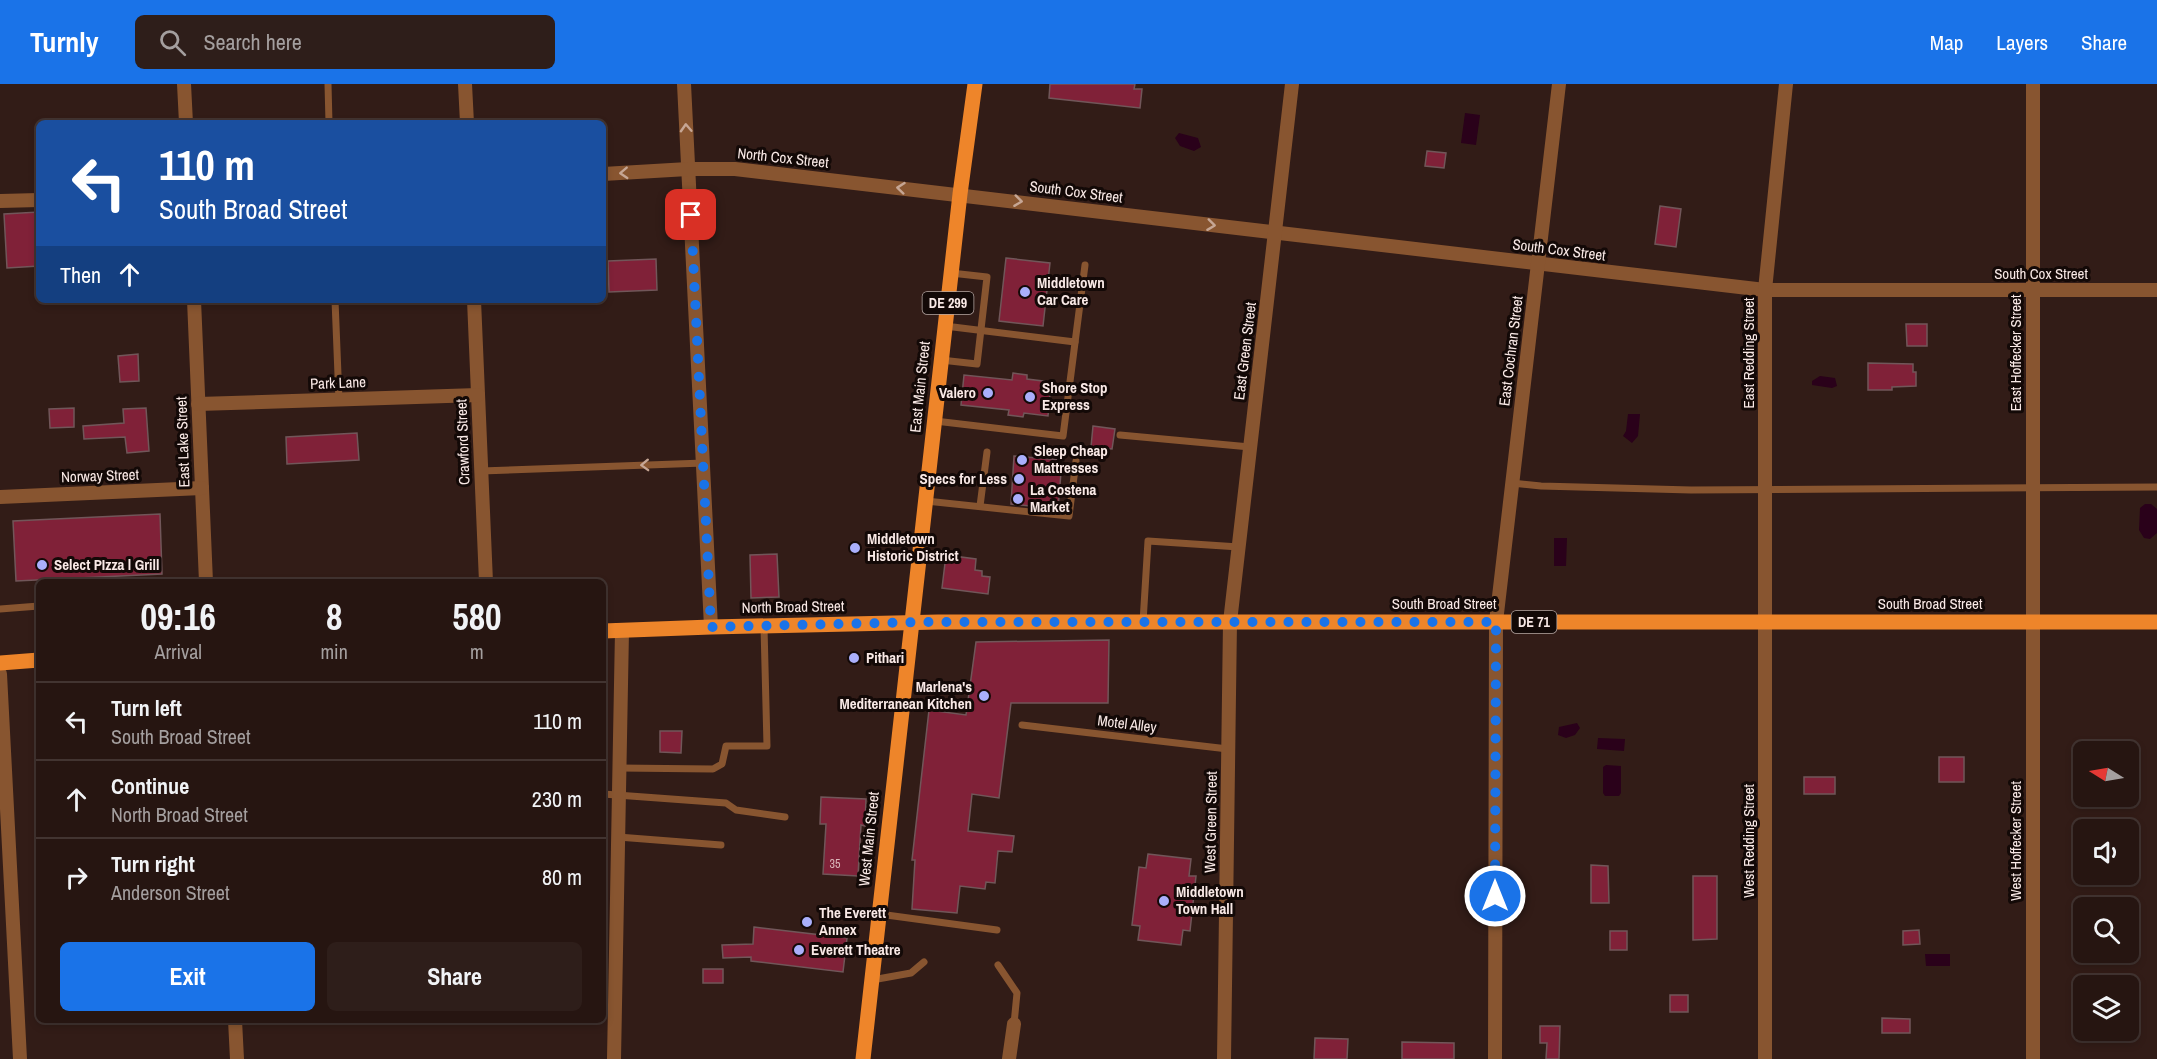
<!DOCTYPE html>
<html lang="en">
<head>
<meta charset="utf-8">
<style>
  :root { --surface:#261511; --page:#2e1e1a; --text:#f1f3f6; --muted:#a49f9f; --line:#423431; --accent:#1a73e8 }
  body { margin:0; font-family:"Archivo Narrow",sans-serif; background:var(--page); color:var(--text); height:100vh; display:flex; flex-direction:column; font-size:22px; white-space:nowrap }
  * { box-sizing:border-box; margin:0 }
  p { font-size:20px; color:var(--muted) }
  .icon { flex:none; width:33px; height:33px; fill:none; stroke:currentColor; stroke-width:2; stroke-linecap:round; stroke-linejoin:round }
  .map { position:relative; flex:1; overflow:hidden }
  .drawer { position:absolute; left:36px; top:495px; width:570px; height:444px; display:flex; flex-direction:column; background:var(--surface); border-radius:9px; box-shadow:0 3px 9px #0003,0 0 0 2px var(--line) }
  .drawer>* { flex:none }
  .banner { position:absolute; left:36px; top:36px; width:570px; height:183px; border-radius:9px; box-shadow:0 3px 9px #0003,0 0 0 2px var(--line); background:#1a4fa0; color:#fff; overflow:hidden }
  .needle { width:39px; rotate:281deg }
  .buttons { position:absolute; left:2073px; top:657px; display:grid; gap:12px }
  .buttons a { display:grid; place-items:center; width:66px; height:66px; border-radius:9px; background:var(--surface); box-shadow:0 3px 9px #0003,0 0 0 2px var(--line); font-size:30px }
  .pin { position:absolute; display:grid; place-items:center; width:51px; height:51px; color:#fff; margin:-26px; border-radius:12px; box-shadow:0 3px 9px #0006 }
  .me { position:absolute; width:66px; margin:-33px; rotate:0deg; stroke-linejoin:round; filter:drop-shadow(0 0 4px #0008) }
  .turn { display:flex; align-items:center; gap:21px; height:126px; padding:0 24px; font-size:27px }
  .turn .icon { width:78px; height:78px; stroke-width:2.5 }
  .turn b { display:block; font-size:42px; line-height:51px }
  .then { display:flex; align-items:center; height:57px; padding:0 24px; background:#0003; gap:12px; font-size:22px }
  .eta { display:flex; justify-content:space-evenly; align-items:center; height:102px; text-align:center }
  .eta b { font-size:36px; font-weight:700; line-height:42px }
  .cta { display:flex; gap:12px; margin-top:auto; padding:12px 24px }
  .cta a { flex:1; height:69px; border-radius:9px; background:var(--accent); color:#fff; font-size:24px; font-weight:700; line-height:69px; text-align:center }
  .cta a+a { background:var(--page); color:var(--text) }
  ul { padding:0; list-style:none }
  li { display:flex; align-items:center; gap:18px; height:78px; padding:0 24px; border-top:2px solid var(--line) }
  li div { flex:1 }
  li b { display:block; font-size:22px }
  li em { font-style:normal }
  header { display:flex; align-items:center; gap:36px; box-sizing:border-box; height:84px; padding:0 30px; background:var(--accent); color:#fff }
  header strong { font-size:28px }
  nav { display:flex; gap:33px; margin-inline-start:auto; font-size:21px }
  .search { width:420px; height:54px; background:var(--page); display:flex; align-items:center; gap:15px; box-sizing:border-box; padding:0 21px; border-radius:9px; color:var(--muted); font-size:22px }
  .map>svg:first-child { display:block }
  .water { fill:#2a011a }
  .building { fill:#802138; stroke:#715659; stroke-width:1.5 }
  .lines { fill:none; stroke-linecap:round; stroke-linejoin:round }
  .service { stroke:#885530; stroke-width:7 }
  .minor { stroke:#885530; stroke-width:14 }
  .primary { stroke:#ee852a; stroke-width:15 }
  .oneway { stroke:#c6a694 }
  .route { stroke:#1a73e8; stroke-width:10; stroke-dasharray:0 18 }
  .poi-dot { fill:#aaaffb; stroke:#130907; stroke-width:2 }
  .labels { text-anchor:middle; stroke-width:6; stroke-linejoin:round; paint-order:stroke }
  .number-label { font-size:12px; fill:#dbb7ba }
  .shield { fill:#130907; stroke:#b4a6a3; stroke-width:1.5 }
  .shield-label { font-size:14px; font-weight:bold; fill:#f9e9e6 }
  .street-label { font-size:15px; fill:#f9e9e6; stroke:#130907 }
  .poi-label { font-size:15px; font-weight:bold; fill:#f9e9e6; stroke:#130907; text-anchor:start }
</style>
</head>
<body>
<header>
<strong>Turnly</strong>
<div class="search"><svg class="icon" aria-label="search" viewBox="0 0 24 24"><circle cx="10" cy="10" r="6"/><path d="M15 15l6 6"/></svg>Search here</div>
<nav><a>Map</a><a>Layers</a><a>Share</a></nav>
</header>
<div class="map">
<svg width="2157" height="975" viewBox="0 0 2157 975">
  <rect width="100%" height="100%" fill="#321c17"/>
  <!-- water -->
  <g class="water">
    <path d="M1465 29 1480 31 1476 61 1461 59Z"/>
    <path d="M1179 49 1198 54 1201 63 1194 67 1180 62 1175 54Z"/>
    <path d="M1820 292 1835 294 1837 302 1832 304 1812 301V297Z"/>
    <path d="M1628 330H1640L1638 352 1632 359 1623 352 1626 347Z"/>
    <path d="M2145 420H2151L2157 425V449L2150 455 2144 454 2139 446 2140 424Z"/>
    <path d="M1554 454H1567L1566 482H1554Z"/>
    <path d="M1577 639 1580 644 1575 651 1566 654 1558 651 1559 643Z"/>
    <path d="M1598 654 1625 655 1624 667 1597 665Z"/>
    <path d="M2128 679H2139L2140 703 2129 704Z"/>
    <path d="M1606 681 1621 682V709L1619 712H1605L1603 709V683Z"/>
    <path d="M1925 870H1950V882H1926Z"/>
  </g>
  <!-- building -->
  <g class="building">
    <path d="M1050 0H1135L1134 5H1142L1140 24 1049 14Z"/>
    <path d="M1427 67 1446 69 1444 84 1425 82Z"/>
    <path d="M1660 122 1681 125 1676 163 1655 160Z"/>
    <path d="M39 128V182L7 184 4 130Z"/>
    <path d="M1006 174 1050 179 1043 242 999 237Z"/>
    <path d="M656 175 657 206 609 208 608 177Z"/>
    <path d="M1906 240H1927V262H1907Z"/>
    <path d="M138 270 139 297 120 298 118 272Z"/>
    <path d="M1868 279 1913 280V288H1916V302L1892 303V306H1868Z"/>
    <path d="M1013 289 1027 291V295L1051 298 1048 332 1024 329 1023 333 1008 331 1009 326 961 321 964 291 1012 296Z"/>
    <path d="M74 324V343L50 344 49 325Z"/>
    <path d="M146 324 149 367 127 369 125 353 84 355 83 342 124 339 123 325Z"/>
    <path d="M1093 342 1115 345 1112 365 1091 363Z"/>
    <path d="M357 349 359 376 287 380 286 353Z"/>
    <path d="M1014 372 1062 376 1058 425 1011 420Z"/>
    <path d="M160 430 162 490 16 497 13 437Z"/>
    <path d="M777 470 779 513 751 514 750 471Z"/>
    <path d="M946 471 976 475 975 486 982 487V492L990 493 988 510 942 504Z"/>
    <path d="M1109 556 1108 619H1011L999 714 972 710 968 747 1014 752 1012 768 998 767 995 799 986 798 985 805 960 802 957 829 912 825 915 776H912L929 626 966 631 976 558Z"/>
    <path d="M660 647H682L681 669 660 668Z"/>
    <rect x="1939" y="673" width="25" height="25"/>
    <rect x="1804" y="693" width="31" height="17"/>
    <path d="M821 713 866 715 865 742 861 741 858 792 823 790 826 740H820Z"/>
    <path d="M1148 770 1191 775 1189 792H1196L1190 847 1183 846 1181 861 1138 856 1140 842 1132 841 1139 783 1146 784Z"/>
    <path d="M1591 781 1608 782 1609 819H1591Z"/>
    <path d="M1693 792H1717V855L1693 856Z"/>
    <path d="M754 843 847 854 843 888 751 877V873L723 874 722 861 753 860Z"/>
    <path d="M1919 846 1920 860 1903 861V847Z"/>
    <rect x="1610" y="847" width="17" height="19"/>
    <rect x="703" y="885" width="20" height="14"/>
    <rect x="1670" y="911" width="18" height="17"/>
    <path d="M1882 934 1910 935V949H1882Z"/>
    <path d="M1540 942H1560L1559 975H1546L1547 959H1540Z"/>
    <path d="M1315 954 1348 955 1347 975H1314Z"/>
    <path d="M1402 958 1454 959V975H1402Z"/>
  </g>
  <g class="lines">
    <!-- service -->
    <g class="service">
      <path d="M328 0 329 39"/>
      <path d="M335 216 339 316"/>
      <path d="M945 242 1075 258"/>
      <path d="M941 276 977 280 987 193 951 189"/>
      <path d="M935 337 1063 352 1085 181"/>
      <path d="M1120 351 1250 363"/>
      <path d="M481 387 704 379"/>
      <path d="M1512 399 1541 402 1691 406 2157 403"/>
      <path d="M926 417 1069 432 1076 377"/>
      <path d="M980 422 987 368"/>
      <path d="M0 525 39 522"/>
      <path d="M1143 538 1148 457 1239 463"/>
      <path d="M1022 641 1228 665"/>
      <path d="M619 684 713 685 722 680 726 662H767L764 543"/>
      <path d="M603 710 726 719 736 726 785 733"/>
      <path d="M618 753 721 761"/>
      <path d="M879 830 997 846"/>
      <path d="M998 881 1017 909 1014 940"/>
      <path d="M872 896 911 889 924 878"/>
    </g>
    <!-- minor -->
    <g class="minor">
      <path d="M184 0 186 39"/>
      <path d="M465 0 467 39"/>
      <path d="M684 0 711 543"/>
      <path d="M603 90 688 85H735L1765 206H2157"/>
      <path d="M0 117 39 116"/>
      <path d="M194 216 206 498"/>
      <path d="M474 216 486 498"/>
      <path d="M198 320 478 311"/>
      <path d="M0 413 202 404"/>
      <path d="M0 590 20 975"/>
      <path d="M235 936 237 975"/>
      <path d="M614 975 622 547"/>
      <path d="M1009 975 1014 940"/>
      <path d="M1224 975 1230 538 1292 0"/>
      <path d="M1495 975 1496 538 1559 0"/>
      <path d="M1765 975V206L1786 0"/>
      <path d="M2033 975V0"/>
    </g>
    <!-- primary -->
    <g class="primary">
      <path d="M603 547 711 543 938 538H2157"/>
      <path d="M0 579 39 576"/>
      <path d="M863 975 960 110 975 0"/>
    </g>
  </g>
  <!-- one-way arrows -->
  <defs><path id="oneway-chevron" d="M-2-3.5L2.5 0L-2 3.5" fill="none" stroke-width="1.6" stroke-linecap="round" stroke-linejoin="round" transform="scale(1.5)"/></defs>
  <g class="oneway">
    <use href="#oneway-chevron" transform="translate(686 44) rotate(-93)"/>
    <use href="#oneway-chevron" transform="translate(624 89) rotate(177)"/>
    <use href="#oneway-chevron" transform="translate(901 104) rotate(-174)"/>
    <use href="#oneway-chevron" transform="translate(1018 117) rotate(7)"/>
    <use href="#oneway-chevron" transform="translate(1211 141) rotate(7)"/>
    <use href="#oneway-chevron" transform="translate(645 381) rotate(178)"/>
  </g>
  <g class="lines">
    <!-- route -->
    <path class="route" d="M691 131 711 543 925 538H1496L1495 812"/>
  </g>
  <!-- markers -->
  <g class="poi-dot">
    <circle cx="1025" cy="208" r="6"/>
    <circle cx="988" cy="309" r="6"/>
    <circle cx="1030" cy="313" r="6"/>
    <circle cx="1022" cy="376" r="6"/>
    <circle cx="1019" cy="395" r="6"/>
    <circle cx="1018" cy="415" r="6"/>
    <circle cx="855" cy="464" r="6"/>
    <circle cx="42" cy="481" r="6"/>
    <circle cx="854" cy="574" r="6"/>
    <circle cx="984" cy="612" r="6"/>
    <circle cx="1164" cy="817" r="6"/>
    <circle cx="807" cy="838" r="6"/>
    <circle cx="799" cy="866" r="6"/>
  </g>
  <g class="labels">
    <!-- number labels -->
    <g class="number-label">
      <text x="835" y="784">35</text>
    </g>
    <!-- shield labels -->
    <g class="shield">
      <rect x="922.5" y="208" width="51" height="22" rx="4.5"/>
      <rect x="1511.5" y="527" width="45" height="22" rx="4.5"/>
    </g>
    <g class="shield-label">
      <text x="948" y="224">DE 299</text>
      <text x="1534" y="543">DE 71</text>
    </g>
    <!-- street labels -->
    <g class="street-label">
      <text transform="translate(783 74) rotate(6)" y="5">North Cox Street</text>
      <text transform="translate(1076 108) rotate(7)" y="5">South Cox Street</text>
      <text transform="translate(1559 166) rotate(7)" y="5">South Cox Street</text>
      <text x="2041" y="195">South Cox Street</text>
      <text transform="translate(1245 267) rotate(-83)" y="5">East Green Street</text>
      <text transform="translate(1511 267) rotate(-83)" y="5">East Cochran Street</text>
      <text transform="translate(1749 269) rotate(-90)" y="5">East Redding Street</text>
      <text transform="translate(2016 269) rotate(-90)" y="5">East Hoffecker Street</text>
      <text transform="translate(338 299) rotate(-2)" y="5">Park Lane</text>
      <text transform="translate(920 303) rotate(-84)" y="5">East Main Street</text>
      <text transform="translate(183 358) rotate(-92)" y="5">East Lake Street</text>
      <text transform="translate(463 358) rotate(-92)" y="5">Crawford Street</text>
      <text transform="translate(100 392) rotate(-2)" y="5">Norway Street</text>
      <text x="1444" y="525">South Broad Street</text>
      <text x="1930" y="525">South Broad Street</text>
      <text transform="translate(793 523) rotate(-1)" y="5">North Broad Street</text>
      <text transform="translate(1127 640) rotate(7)" y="5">Motel Alley</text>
      <text transform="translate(1211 738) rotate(-89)" y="5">West Green Street</text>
      <text transform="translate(869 755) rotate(-84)" y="5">West Main Street</text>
      <text transform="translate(1749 757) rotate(-90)" y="5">West Redding Street</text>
      <text transform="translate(2016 757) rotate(-90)" y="5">West Hoffecker Street</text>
    </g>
    <!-- poi labels -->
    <g class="poi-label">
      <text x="1037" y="204">Middletown<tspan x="1037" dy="17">Car Care</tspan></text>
      <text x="1042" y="309">Shore Stop<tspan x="1042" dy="17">Express</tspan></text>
      <text x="976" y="314" text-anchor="end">Valero</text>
      <text x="1034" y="372">Sleep Cheap<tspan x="1034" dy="17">Mattresses</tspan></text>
      <text x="1007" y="400" text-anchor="end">Specs for Less</text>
      <text x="1030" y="411">La Costena<tspan x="1030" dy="17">Market</tspan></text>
      <text x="867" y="460">Middletown<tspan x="867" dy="17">Historic District</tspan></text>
      <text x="54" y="486">Select PIzza l Grill</text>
      <text x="866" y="579">Pithari</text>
      <text x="972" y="608" text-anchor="end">Marlena's<tspan x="972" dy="17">Mediterranean Kitchen</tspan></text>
      <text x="1176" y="813">Middletown<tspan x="1176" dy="17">Town Hall</tspan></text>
      <text x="819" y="834">The Everett<tspan x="819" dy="17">Annex</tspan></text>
      <text x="811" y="871">Everett Theatre</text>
    </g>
  </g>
</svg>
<div class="buttons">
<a><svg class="needle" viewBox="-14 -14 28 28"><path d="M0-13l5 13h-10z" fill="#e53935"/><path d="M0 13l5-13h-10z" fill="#a49f9f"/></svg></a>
<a><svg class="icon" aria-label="sound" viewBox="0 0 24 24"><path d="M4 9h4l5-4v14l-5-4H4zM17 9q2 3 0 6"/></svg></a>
<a><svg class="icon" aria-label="search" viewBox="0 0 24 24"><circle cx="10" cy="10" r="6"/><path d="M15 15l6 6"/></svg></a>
<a><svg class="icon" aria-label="layers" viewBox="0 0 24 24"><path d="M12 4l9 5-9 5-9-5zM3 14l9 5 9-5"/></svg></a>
</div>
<div class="pin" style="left:691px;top:131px;background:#d93025"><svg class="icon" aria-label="arrive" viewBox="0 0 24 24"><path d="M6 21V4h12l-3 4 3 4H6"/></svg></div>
<svg class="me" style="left:1495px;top:812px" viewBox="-20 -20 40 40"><circle r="17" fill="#1a73e8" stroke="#fff" stroke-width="3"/><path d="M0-11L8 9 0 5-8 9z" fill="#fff"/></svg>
<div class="banner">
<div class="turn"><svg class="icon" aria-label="left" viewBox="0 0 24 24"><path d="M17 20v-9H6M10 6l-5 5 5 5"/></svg><div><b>110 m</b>South Broad Street</div></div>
<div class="then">Then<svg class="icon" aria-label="ahead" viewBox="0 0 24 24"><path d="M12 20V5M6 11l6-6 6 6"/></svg></div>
</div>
<section class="drawer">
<div class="eta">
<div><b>09:16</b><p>Arrival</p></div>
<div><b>8</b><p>min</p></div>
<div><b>580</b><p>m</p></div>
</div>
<ul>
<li><svg class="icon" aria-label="left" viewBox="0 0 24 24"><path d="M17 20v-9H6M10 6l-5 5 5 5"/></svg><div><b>Turn left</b><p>South Broad Street</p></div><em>110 m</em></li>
<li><svg class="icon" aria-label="ahead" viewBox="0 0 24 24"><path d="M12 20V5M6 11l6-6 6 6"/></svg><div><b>Continue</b><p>North Broad Street</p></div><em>230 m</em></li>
<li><svg class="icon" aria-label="right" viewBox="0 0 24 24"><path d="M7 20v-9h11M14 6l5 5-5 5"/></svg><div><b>Turn right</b><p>Anderson Street</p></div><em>80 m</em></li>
</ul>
<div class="cta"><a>Exit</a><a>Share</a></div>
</section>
</div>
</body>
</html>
